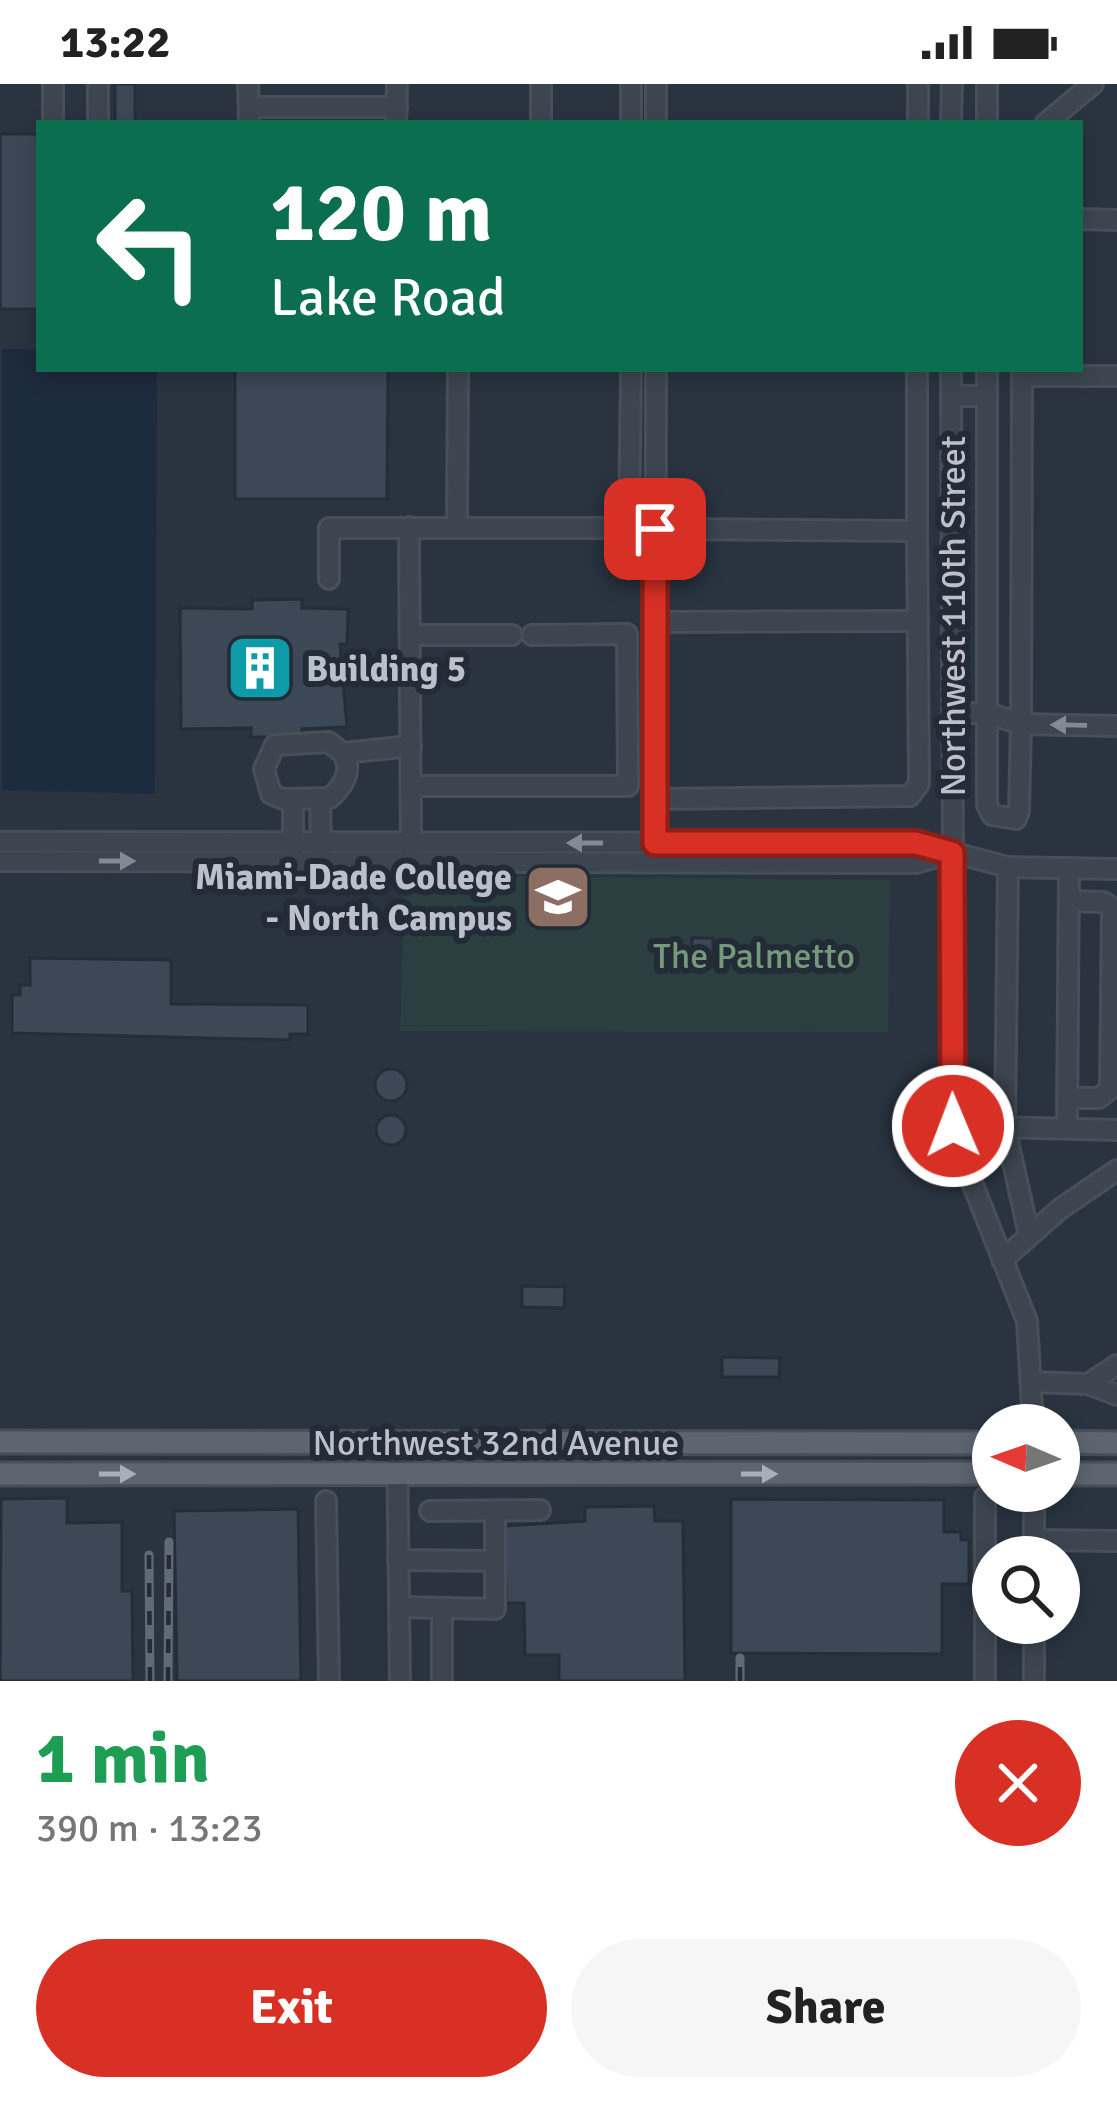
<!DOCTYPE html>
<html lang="en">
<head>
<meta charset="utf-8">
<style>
  :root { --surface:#fff; --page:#f6f6f6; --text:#222; --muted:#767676; --accent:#d93025 }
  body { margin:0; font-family:Signika,sans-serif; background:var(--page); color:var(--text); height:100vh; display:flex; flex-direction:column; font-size:45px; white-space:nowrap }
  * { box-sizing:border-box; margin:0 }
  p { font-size:39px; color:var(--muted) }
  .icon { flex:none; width:66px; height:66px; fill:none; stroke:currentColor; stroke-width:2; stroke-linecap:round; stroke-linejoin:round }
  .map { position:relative; height:1597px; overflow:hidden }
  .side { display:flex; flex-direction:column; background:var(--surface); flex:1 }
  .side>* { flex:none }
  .top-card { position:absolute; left:36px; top:36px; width:1047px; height:252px; border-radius:0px; box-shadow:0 6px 18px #0003; background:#0b6e4f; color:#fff; overflow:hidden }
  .needle { width:78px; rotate:272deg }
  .buttons { position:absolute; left:972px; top:1320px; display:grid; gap:24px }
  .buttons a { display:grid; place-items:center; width:108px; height:108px; border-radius:50%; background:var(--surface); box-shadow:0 6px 18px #0003; font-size:60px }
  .pin { position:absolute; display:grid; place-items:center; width:102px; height:102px; color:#fff; margin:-51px; border-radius:24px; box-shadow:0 6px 18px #0006 }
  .me { position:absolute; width:132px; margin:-66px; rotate:359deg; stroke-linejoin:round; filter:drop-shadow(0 0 9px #0008) }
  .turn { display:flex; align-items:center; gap:42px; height:252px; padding:0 36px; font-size:54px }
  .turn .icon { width:156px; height:156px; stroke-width:2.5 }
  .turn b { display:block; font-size:84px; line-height:102px }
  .round { display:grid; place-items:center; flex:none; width:126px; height:126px; border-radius:63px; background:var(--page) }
  .overview { display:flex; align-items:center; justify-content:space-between; height:204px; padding:0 36px }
  h1 { font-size:72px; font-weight:800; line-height:90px; color:#1e9e55 }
  .button { display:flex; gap:24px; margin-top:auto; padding:24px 36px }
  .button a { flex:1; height:138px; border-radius:72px; background:var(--accent); color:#fff; font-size:48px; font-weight:800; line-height:138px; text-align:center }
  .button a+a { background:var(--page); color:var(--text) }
  .status { display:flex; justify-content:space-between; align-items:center; height:84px; padding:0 60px; background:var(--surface); direction:ltr }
  .status svg { height:33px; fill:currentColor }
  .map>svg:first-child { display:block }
  .green { fill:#2b3f41 }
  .water { fill:#1d2b3e }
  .building { fill:#3c4856; stroke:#242d38; stroke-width:3 }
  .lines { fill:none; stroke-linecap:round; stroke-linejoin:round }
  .minor-casing { stroke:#474f59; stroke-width:24 }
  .major-casing { stroke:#474f59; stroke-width:27 }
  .minor { stroke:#3d4650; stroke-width:18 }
  .major { stroke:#5c6570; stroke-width:21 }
  .rail-casing { stroke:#606a77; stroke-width:9 }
  .rail { stroke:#222b36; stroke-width:4.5; stroke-dasharray:14; stroke-linecap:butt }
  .oneway { fill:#828a93 }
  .oneway2 { fill:#a7afb8 }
  .route-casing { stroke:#8d1f18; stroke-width:30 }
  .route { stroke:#d93025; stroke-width:21 }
  .labels { text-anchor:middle; stroke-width:12; stroke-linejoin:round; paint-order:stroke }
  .street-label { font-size:36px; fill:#bac1ca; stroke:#222b36 }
  .poi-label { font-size:36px; font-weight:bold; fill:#bac1ca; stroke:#222b36; text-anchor:start }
  .park-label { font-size:36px; fill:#74997b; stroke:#222b36 }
</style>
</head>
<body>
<div class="status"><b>13:22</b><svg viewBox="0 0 49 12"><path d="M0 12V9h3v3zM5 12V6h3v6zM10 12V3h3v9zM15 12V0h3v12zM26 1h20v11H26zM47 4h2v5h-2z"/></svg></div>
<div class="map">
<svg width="1117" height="1597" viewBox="0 0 1117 1597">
  <rect width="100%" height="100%" fill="#293440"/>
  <!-- green -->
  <path class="green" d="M405 791 890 796 888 948 400 947Z"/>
  <!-- water -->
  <path class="water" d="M2 265H39V285H157L155 710 2 706Z"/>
  <!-- building -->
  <g class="building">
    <rect x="115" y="0" width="20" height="39"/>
    <rect x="0" y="50" width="39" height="175"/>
    <path d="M235 285H388L387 415H235Z"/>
    <path d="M302 515V524L348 525 347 561 340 560 347 643 302 645 301 653H251V644L181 645 180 524 252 525V516Z"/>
    <path d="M692 854H713V882L692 883Z"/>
    <path d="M30 874 171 876V920L308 921V950H290V956L12 949V911H20V901H30Z"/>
    <circle cx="391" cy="1001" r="16"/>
    <circle cx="391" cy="1046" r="15"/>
    <path d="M522 1202 565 1203 564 1224 522 1223Z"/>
    <path d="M722 1273 780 1274 779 1293H722Z"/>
    <path d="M67 1414V1439L122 1438V1507H132L133 1597H0L1 1415Z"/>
    <path d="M731 1415 944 1416V1448H961V1456H969V1500H942V1570L731 1569Z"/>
    <path d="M654 1422 655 1437H683L685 1597H559V1571H525L524 1519H506L505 1442 585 1437V1423Z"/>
    <path d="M298 1425 301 1597H177L174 1427Z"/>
  </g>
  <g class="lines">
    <defs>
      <g id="minor">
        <path d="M53 0V34"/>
        <path d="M98 0V34"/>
        <path d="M248 0 249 39"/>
        <path d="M249 23H397"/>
        <path d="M396 39 397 0"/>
        <path d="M541 39V0"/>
        <path d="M631 39V0"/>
        <path d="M656 39V0"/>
        <path d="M918 39V0"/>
        <path d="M951 39 952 0"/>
        <path d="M987 39V0"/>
        <path d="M1046 39 1093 0"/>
        <path d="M1080 135 1117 136"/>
        <path d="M951 285 954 1053 1027 1237 1033 1341"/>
        <path d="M987 285V312"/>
        <path d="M1022 292H1117"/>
        <path d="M951 312H987V721L992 731 1016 735 1019 727 1021 640 1117 642"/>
        <path d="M457 442 458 285"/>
        <path d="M409 443 411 767"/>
        <path d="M655 445 917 447V285"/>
        <path d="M329 495V444H629L631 285"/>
        <path d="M655 538 918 537"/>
        <path d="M410 551H512"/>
        <path d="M953 629H988L1021 640 1022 285"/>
        <path d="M328 658 343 669C353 687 344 701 330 714L283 715 271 710 264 685 275 661Z"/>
        <path d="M343 669 411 662"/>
        <path d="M411 702H628L627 550 532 551"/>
        <path d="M320 715 321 767"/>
        <path d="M655 715 910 712 919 700 917 447"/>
        <path d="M0 758 916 759 1008 783 1117 785"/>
        <path d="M655 767 656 285"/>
        <path d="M293 771V715"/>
        <path d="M0 777 916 779 948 770"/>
        <path d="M1008 783 1005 1043 1029 1151"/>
        <path d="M1067 1014H1099L1110 1005 1112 824 1104 818 1069 817"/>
        <path d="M953 1042 1117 1046"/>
        <path d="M1067 1044 1069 784"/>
        <path d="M1002 1176 1060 1125 1117 1086"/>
        <path d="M1033 1298 1088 1300 1117 1311"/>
        <path d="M1088 1300 1117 1281"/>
        <path d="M397 1359 400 1597"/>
        <path d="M1034 1407V1473"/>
        <path d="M985 1413V1597"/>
        <path d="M326 1417 329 1597"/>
        <path d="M430 1427 540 1426"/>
        <path d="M1034 1456 1117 1457"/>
        <path d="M398 1476 495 1477V1427"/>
        <path d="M399 1523 495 1525V1477"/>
        <path d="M1034 1539V1597"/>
        <path d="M442 1597V1524"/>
      </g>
      <g id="major">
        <path d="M0 1358 993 1359"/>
        <path d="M1059 1358 1117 1359"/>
        <path d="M0 1390 993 1389"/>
        <path d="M1059 1390H1117"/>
      </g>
    </defs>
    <!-- minor casing -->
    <use href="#minor" class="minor-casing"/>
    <!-- major casing -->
    <use href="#major" class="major-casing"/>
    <!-- minor -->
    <use href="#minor" class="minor"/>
    <!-- major -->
    <use href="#major" class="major"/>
    <defs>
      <g id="rail">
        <path d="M149 1471 150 1597"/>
        <path d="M168 1597 169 1458"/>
        <path d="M740 1597V1574"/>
      </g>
    </defs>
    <!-- rail casing -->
    <use href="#rail" class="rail-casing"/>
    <!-- rail -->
    <use href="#rail" class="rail"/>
  </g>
  <!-- one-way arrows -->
  <defs><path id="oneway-solid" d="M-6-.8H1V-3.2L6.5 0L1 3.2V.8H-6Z" transform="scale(3)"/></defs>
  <g class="oneway">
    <use href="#oneway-solid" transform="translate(1069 641) rotate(-179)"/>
    <use href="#oneway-solid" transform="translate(585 759) rotate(-180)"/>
    <use href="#oneway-solid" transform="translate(117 777)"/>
  </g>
  <g class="oneway2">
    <use href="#oneway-solid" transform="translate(117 1390)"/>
    <use href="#oneway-solid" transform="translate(759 1390)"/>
  </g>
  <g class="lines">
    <defs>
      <path id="route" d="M655 445V759H916L952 769 953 1042"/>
    </defs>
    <!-- route casing -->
    <use href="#route" class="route-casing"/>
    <!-- route -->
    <use href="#route" class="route"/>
  </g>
  <!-- icons -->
  <defs>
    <symbol id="building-square" viewBox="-11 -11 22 22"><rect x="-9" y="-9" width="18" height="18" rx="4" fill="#0f9aa8" stroke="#222b36"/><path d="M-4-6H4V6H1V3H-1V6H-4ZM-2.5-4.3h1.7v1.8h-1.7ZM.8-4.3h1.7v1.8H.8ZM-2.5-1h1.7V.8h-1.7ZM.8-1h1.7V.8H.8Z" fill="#fff"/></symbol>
    <symbol id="university-square" viewBox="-11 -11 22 22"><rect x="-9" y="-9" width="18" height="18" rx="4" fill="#8d6e63" stroke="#222b36"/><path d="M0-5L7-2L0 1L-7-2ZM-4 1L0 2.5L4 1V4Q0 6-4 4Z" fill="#fff"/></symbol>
  </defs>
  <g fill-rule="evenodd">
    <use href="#building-square" x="222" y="546" width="76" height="76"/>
    <use href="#university-square" x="520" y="775" width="76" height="76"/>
  </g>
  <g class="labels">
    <!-- street labels -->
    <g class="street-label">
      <text transform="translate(952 532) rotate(-90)" y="13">Northwest 110th Street</text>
      <text x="496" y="1371">Northwest 32nd Avenue</text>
    </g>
    <!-- poi labels -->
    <g class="poi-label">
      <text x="306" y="597">Building 5</text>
      <text x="512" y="805" text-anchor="end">Miami-Dade College<tspan x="512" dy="41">- North Campus</tspan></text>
    </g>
    <!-- park labels -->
    <g class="park-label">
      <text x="754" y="884">The Palmetto</text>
    </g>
  </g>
</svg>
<div class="buttons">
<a><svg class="needle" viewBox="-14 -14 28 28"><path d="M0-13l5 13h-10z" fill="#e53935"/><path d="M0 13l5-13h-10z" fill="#767676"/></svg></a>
<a><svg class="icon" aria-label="search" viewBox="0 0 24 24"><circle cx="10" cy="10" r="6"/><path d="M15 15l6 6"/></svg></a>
</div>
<div class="pin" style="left:655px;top:445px;background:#d93025"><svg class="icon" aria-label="arrive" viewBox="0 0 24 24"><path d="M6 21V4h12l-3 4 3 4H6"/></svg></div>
<svg class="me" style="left:953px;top:1042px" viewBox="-20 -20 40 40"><circle r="17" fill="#d93025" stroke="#fff" stroke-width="3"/><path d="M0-11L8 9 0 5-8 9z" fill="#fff"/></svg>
<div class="top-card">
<div class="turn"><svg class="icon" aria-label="left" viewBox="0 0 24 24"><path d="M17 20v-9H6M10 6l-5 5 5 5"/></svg><div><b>120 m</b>Lake Road</div></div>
</div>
</div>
<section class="side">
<div class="overview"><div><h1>1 min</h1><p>390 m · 13:23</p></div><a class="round" style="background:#d93025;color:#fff"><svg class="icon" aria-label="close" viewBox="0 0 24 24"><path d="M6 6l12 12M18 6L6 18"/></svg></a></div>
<div class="button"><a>Exit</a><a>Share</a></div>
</section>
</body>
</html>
